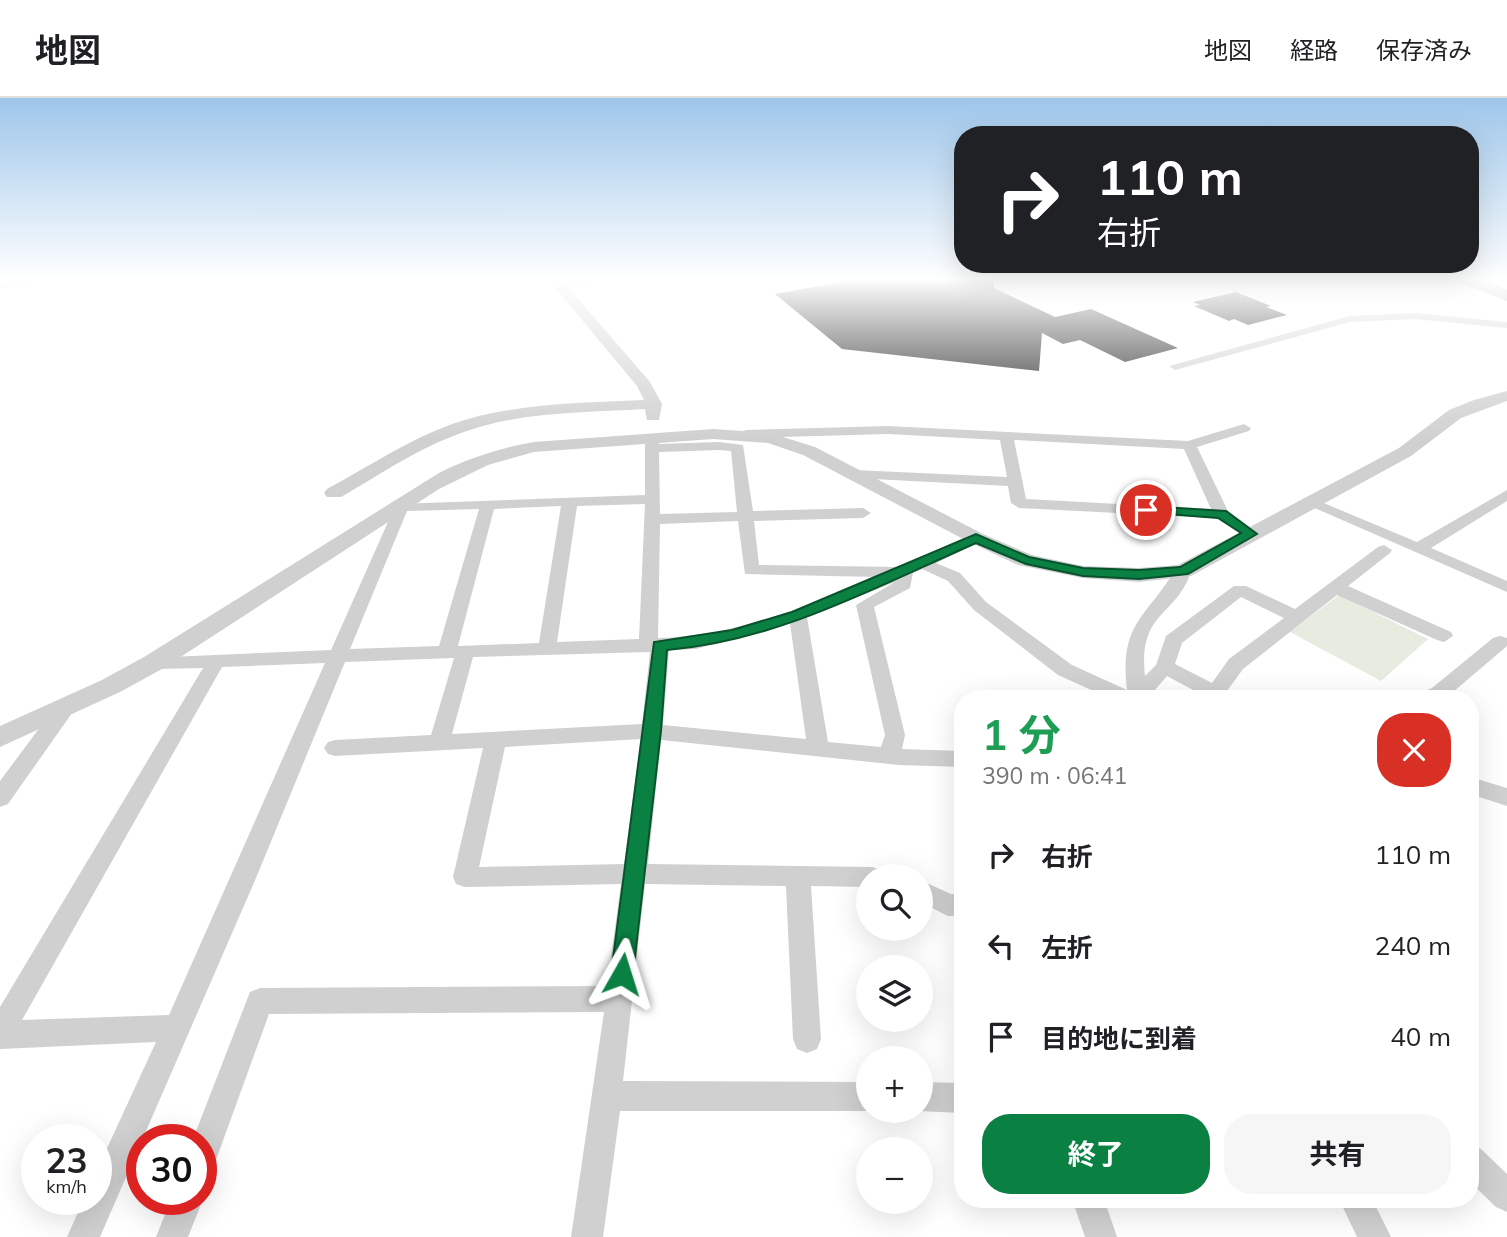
<!DOCTYPE html>
<html lang="ja">
<head>
<meta charset="utf-8">
<style>
  :root { --surface:#fff; --page:#f6f6f6; --text:#202124; --muted:#757577; --line:#e0e0e0; --accent:#0b8043 }
  body { margin:0; font-family:Mulish,"Noto Sans JP",sans-serif; background:var(--page); color:var(--text); height:100vh; display:flex; flex-direction:column; font-size:26px; white-space:nowrap }
  * { box-sizing:border-box; margin:0 }
  p { font-size:23px; color:var(--muted) }
  .icon { flex:none; width:38px; height:38px; fill:none; stroke:currentColor; stroke-width:2; stroke-linecap:round; stroke-linejoin:round }
  .map { position:relative; flex:1; overflow:hidden }
  .details { position:absolute; left:954px; top:592px; width:525px; height:518px; display:flex; flex-direction:column; background:var(--surface); border-radius:28px; box-shadow:0 7px 28px #0002 }
  .details>* { flex:none }
  .hud { position:absolute; left:954px; top:28px; width:525px; height:147px; border-radius:28px; box-shadow:0 7px 28px #0002; background:#202124; color:#fff; overflow:hidden }
  .buttons { position:absolute; left:856px; top:766px; display:grid; gap:14px }
  .buttons a { display:grid; place-items:center; width:77px; height:77px; border-radius:50%; background:var(--surface); box-shadow:0 7px 28px #0002; font-size:35px }
  .speed { position:absolute; left:21px; top:1026px; display:flex; gap:14px; font-size:35px; font-weight:700; text-align:center }
  .speed>* { display:grid; place-content:center; width:91px; height:91px; border-radius:50%; background:var(--surface); box-shadow:0 7px 28px #0002; line-height:1 }
  .speed small { font-size:18px; font-weight:400 }
  .speed .limit { border:10px solid #d22; background:#fff; color:#111 }
  .pin { position:absolute; display:grid; place-items:center; width:60px; height:60px; color:#fff; margin:-30px; border:4px solid #fff; border-radius:50%; box-shadow:0 2px 7px #0007 }
  .me { position:absolute; width:77px; margin:-38px; rotate:6deg; stroke-linejoin:round; filter:drop-shadow(0 0 5px #0008) }
  .turn { display:flex; align-items:center; gap:24px; height:147px; padding:0 28px; font-size:32px }
  .turn .icon { width:91px; height:91px; stroke-width:2.5 }
  .turn b { display:block; font-size:49px; line-height:60px }
  .round { display:grid; place-items:center; flex:none; width:74px; height:74px; border-radius:28px; background:var(--page) }
  .head { display:flex; align-items:center; justify-content:space-between; height:119px; padding:0 28px }
  h1 { font-size:42px; font-weight:700; line-height:52px; color:#1e9e55 }
  .action { display:flex; gap:14px; margin-top:auto; padding:14px 28px }
  .action a { flex:1; height:80px; border-radius:28px; background:var(--accent); color:#fff; font-size:28px; font-weight:700; line-height:80px; text-align:center }
  .action a+a { background:var(--page); color:var(--text) }
  ul { padding:0; list-style:none }
  li { display:flex; align-items:center; gap:21px; height:91px; padding:0 28px }
  li div { flex:1 }
  li b { display:block; font-size:26px }
  li em { font-style:normal }
  header { display:flex; align-items:center; gap:42px; box-sizing:border-box; height:98px; padding:0 35px; background:var(--surface); border-bottom:2px solid var(--line) }
  header strong { font-size:33px }
  nav { display:flex; gap:38px; margin-inline-start:auto; font-size:24px }
  .map>svg:first-child { display:block }
  .green { fill:#e6ecdf }
  .building { fill:#1a1a1a }
  .lines { fill:none; stroke-linecap:round; stroke-linejoin:round }
  .minor { fill:#d0d0d0; fill-rule:evenodd }
  .tertiary { fill:#d0d0d0; fill-rule:evenodd }
  .trunk { fill:#a2a2a2; fill-rule:evenodd }
  .route { fill:#0b8043; stroke:#07532c; stroke-width:2 }
</style>
</head>
<body>
<header>
<strong>地図</strong>
<nav><a>地図</a><a>経路</a><a>保存済み</a></nav>
</header>
<div class="map">
<svg width="1507" height="1139" viewBox="0 0 1507 1139">
  <rect width="100%" height="100%" fill="#fff"/>
  <!-- green -->
  <path class="green" d="M1339 497 1428 541 1381 583 1290 534Z"/>
  <!-- building -->
  <g class="building">
    <path d="M852 182H993L994 190 1055 219 1091 211 1178 250 1125 264 1080 242 1063 246 1042 235 1039 273 842 251 775 196Z"/>
    <path d="M1236 194 1271 208 1266 209 1287 217 1248 227 1234 221 1229 223 1194 208 1200 207 1193 204Z"/>
  </g>
  <g class="lines">
    <!-- minor -->
    <g class="minor">
      <path d="M1415 215 1507 224V230L1415 221 1350 224 1175 272 1169 268 1350 218Z"/>
      <path d="M1244 326 1251 330 1249 333 1197 349 1228 413 1258 436 1250 441 1217 420 1019 410 1011 405 1008 388 854 380 847 376 854 372 1007 379 1000 342 888 336 746 340 739 336 746 332 888 328 1188 343ZM1014 342 1184 351 1211 411 1026 401Z"/>
      <path d="M652 336 657 337 659 346 719 344 743 347 753 413 863 410 871 415 863 420 754 423 759 467 899 469 970 437H982L984 440 982 443 936 465 960 475 986 504 1072 567 1127 592C1119 524 1146 521 1177 469L1183 468 1191 473C1177 519 1138 512 1145 578L1156 567 1166 538 1234 488H1246L1295 511 1378 449 1384 447 1392 452 1390 455 1348 488 1451 534 1453 538 1444 544 1437 542 1337 497 1243 571 1222 600H1208L1167 578 1148 600H1109L1058 577 974 512 948 483 922 471 913 475 910 490 874 509 905 637 902 651 962 653V669L899 667 661 642 648 766 872 769 881 772 884 779H868V789L811 788 821 941 817 951 807 955 797 951 793 941 786 788 645 786 623 983 868 984 869 1013H620L603 1139H571L604 914 269 916 212 1073 201 1077V1041H193L250 894 260 890 607 888 621 786 465 789 456 786 453 779 483 650 335 658 328 656 324 650 328 644 335 642 431 637 454 560 345 564 256 780 100 1139H67L84 1101H96V1074L156 944 0 951V909L203 570 153 571 146 570 143 565 146 560 331 552 396 406 645 397V340ZM719 352 731 353 737 414 660 416 659 354ZM645 406 639 541 557 544 577 408ZM561 408 539 545 458 548 494 411ZM479 411 439 548 350 551 407 413ZM738 423 745 476 877 479C807 509 734 538 658 540L660 426ZM895 484 856 507 885 637 881 649 828 644 807 519ZM1241 499 1284 520 1229 561 1212 585 1175 566 1182 545ZM790 525 806 641 663 627 669 552 696 551ZM650 554 642 626 452 636 473 559ZM325 565 169 917 22 922 222 569ZM641 641 624 766 479 769 505 649Z"/>
      <path d="M1507 392V403L1431 450 1507 483V494L1301 404 1304 401H1314L1417 444Z"/>
      <path d="M1500 538 1507 540V548L1446 600H1417L1420 595 1432 590 1493 540Z"/>
      <path d="M65 603 72 605 75 610 72 615 8 706 0 709V683L58 605Z"/>
      <path d="M1470 679 1507 690V708L1470 696Z"/>
      <path d="M920 782 951 796H962V818H948L920 804Z"/>
      <path d="M920 984 962 985V1015L919 1013Z"/>
      <path d="M1470 1046 1481 1051 1507 1076V1114L1496 1109 1470 1084Z"/>
      <path d="M201 1097 203 1101 188 1139H156L171 1101H201Z"/>
      <path d="M1072 1101H1104L1117 1139H1085Z"/>
      <path d="M1339 1101H1372L1391 1139H1357Z"/>
    </g>
    <!-- tertiary -->
    <g class="tertiary">
      <path d="M31 182 29 185 0 191V183Z"/>
      <path d="M549 182H596L568 189 650 284 662 306 659 322H647L645 311C585 315 522 313 464 334 420 349 381 376 341 399H327L324 395 327 391C368 369 408 342 452 326 513 305 579 305 644 302L637 288Z"/>
      <path d="M1507 293V303L1461 320 1411 358 1191 478 1139 484 1083 480 1018 467 969 444 803 357 768 345 713 341 534 354 488 367 439 391 162 571 120 594 0 649V628L102 582 144 559 439 375C469 360 500 350 534 344L713 331 770 335 815 349 983 436 1032 457 1083 468 1139 470 1178 467 1399 350 1449 312 1474 302Z"/>
    </g>
    <!-- trunk -->
    <path class="trunk" d="M1461 182H1485L1507 192V203L1463 186Z"/>
  </g>
  <!-- sky -->
  <linearGradient id="sky" x2="0" y2="1"><stop stop-color="#9ec6ea"/><stop offset="0.53" stop-color="#fff"/><stop offset="1" stop-color="#fff" stop-opacity="0"/></linearGradient>
  <rect width="1507" height="342" fill="url(#sky)"/>
  <!-- route -->
  <path class="route" d="M1146 408 1226 413 1257 436 1188 476 1139 481 1083 478 1026 466 976 445C876 489 777 543 667 552L661 633 633 876 630 883 622 886 615 883 611 876 654 544 732 532 792 514 976 436 1029 459 1083 470 1139 472 1180 469 1241 435 1218 420 1141 414V409Z"/>
</svg>
<div class="buttons">
<a><svg class="icon" aria-label="search" viewBox="0 0 24 24"><circle cx="10" cy="10" r="6"/><path d="M15 15l6 6"/></svg></a>
<a><svg class="icon" aria-label="layers" viewBox="0 0 24 24"><path d="M12 4l9 5-9 5-9-5zM3 14l9 5 9-5"/></svg></a>
<a>+</a>
<a>−</a>
</div>
<div class="speed"><div>23<small>km/h</small></div><div class="limit">30</div></div>
<div class="pin" style="left:1146px;top:412px;background:#d93025"><svg class="icon" aria-label="arrive" viewBox="0 0 24 24"><path d="M6 21V4h12l-3 4 3 4H6"/></svg></div>
<svg class="me" style="left:622px;top:876px" viewBox="-20 -20 40 40"><path d="M0-17L14 15 0 8-14 15z" fill="#0b8043" stroke="#fff" stroke-width="4"/></svg>
<div class="hud">
<div class="turn"><svg class="icon" aria-label="right" viewBox="0 0 24 24"><path d="M7 20v-9h11M14 6l5 5-5 5"/></svg><div><b>110 m</b>右折</div></div>
</div>
<section class="details">
<div class="head"><div><h1>1 分</h1><p>390 m · 06:41</p></div><a class="round" style="background:#d93025;color:#fff"><svg class="icon" aria-label="close" viewBox="0 0 24 24"><path d="M6 6l12 12M18 6L6 18"/></svg></a></div>
<ul>
<li><svg class="icon" aria-label="right" viewBox="0 0 24 24"><path d="M7 20v-9h11M14 6l5 5-5 5"/></svg><div><b>右折</b></div><em>110 m</em></li>
<li><svg class="icon" aria-label="left" viewBox="0 0 24 24"><path d="M17 20v-9H6M10 6l-5 5 5 5"/></svg><div><b>左折</b></div><em>240 m</em></li>
<li><svg class="icon" aria-label="arrive" viewBox="0 0 24 24"><path d="M6 21V4h12l-3 4 3 4H6"/></svg><div><b>目的地に到着</b></div><em>40 m</em></li>
</ul>
<div class="action"><a>終了</a><a>共有</a></div>
</section>
</div>
</body>
</html>
